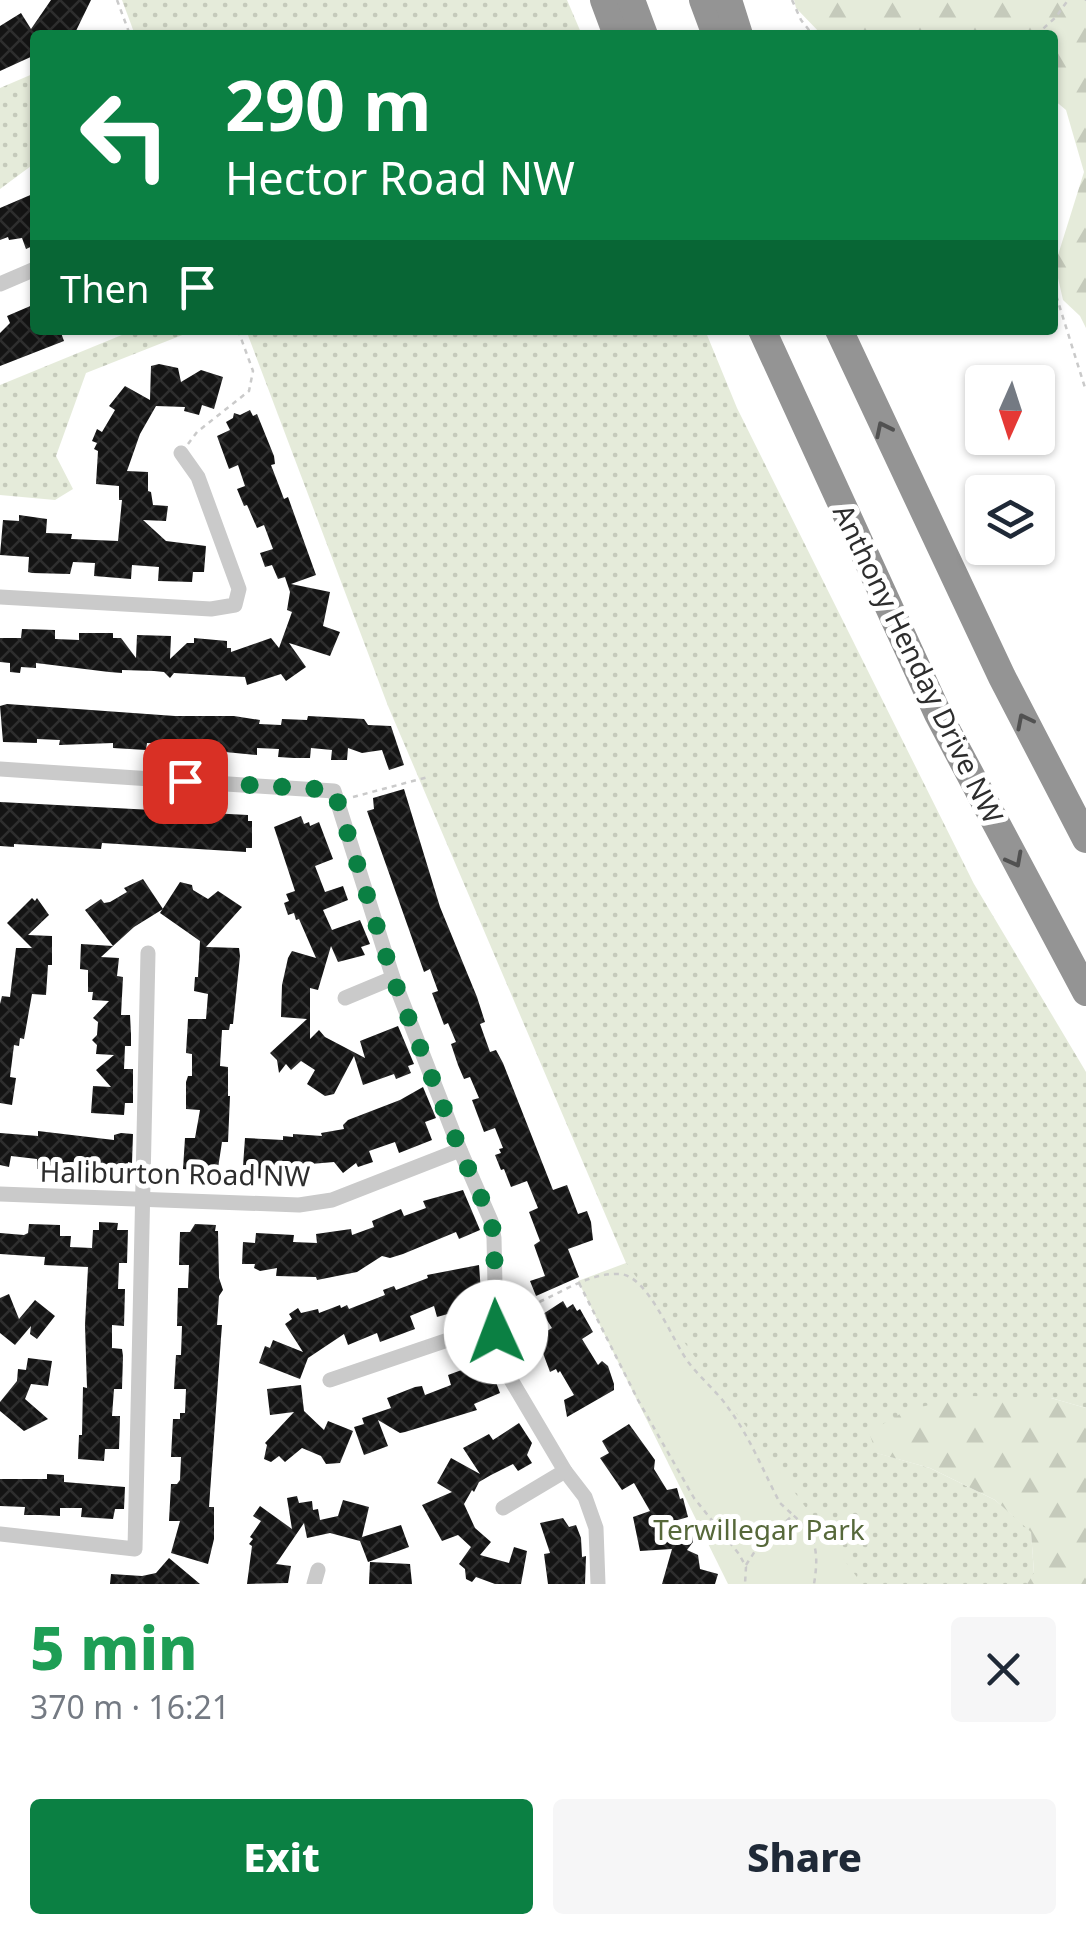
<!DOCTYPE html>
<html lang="en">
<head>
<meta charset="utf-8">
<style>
  :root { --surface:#fff; --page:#f6f6f7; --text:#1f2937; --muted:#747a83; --accent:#0b8043 }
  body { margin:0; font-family:"Noto Sans",sans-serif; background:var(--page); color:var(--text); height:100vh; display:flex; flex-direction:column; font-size:38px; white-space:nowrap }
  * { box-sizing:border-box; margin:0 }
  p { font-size:32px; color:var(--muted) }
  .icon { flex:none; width:55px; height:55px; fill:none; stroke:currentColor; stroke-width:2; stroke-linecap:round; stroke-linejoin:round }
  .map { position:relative; height:1584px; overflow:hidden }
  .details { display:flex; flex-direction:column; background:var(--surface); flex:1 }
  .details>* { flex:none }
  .banner { position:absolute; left:30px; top:30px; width:1028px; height:305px; border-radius:10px; box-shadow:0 2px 8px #0004; background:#0b8043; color:#fff; overflow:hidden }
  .needle { width:65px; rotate:183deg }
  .controls { position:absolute; left:965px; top:365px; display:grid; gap:20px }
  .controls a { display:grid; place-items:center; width:90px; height:90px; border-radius:10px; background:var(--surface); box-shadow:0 2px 8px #0004; font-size:50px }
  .pin { position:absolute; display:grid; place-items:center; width:85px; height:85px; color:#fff; margin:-42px; border-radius:20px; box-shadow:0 5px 15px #0006 }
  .me { position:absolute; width:110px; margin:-55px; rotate:358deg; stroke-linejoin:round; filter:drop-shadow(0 0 8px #0008) }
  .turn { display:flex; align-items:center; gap:35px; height:210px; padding:0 30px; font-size:45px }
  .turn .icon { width:130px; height:130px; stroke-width:2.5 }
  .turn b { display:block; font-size:70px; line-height:85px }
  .then { display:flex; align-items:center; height:95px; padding:0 30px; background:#0003; gap:20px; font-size:38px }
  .round { display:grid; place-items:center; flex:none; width:105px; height:105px; border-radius:10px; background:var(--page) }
  .headline { display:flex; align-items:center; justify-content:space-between; height:170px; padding:0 30px }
  h1 { font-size:60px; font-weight:800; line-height:75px; color:#1e9e55 }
  .action { display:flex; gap:20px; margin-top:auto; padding:20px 30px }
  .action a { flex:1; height:115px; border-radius:10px; background:var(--accent); color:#fff; font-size:40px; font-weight:800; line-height:115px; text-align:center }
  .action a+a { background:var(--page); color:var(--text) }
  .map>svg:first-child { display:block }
  .grass { fill:url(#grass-dots) }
  .forest { fill:url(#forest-firs) }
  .park { fill:#e5ebda }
  .building { fill:url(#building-cross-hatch) }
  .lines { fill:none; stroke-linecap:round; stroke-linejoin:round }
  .path { stroke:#cacaca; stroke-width:2.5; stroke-dasharray:5 5; stroke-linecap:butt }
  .street { stroke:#cacaca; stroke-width:15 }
  .highway { stroke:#949494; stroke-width:28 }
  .oneway { stroke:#515151 }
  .route { stroke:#0b8043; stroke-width:18; stroke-dasharray:0 32.4 }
  .labels { text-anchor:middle; stroke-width:10; stroke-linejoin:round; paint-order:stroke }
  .street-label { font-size:28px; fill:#2d2d2d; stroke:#fff }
  .park-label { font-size:28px; fill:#56683a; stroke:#fff }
</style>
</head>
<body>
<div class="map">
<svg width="1086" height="1584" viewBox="0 0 1086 1584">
  <defs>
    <pattern id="grass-dots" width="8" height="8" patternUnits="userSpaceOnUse" patternTransform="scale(2.5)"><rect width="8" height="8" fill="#e5ebda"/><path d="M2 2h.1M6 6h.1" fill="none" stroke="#c5cabb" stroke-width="1.8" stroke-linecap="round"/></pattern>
    <pattern id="forest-firs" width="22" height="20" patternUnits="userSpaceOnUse" patternTransform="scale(2.5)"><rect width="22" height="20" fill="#e5ebda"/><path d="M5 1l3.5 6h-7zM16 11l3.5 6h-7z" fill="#c5cabb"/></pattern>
    <pattern id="building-cross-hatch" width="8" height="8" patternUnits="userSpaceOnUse" patternTransform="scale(2.5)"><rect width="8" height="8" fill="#141414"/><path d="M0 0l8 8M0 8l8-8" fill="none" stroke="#2e2e2e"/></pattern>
  </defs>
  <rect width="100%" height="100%" fill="#fff"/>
  <!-- grass -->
  <g class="grass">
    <path d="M122 0H567L582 35H135Z"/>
    <path d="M35 73V163L0 189V88Z"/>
    <path d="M134 330H195L86 373 56 456 73 489 55 500 0 495V385Z"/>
    <path d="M246 330H705L737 408 974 884 1086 1072V1408L1051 1398 877 1453 930 1468 995 1500 1031 1531 1034 1574 1027 1584H810L626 1263 388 706Z"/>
  </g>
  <!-- forest -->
  <g class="forest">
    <path d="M794 0H1086V328L1080 316 1063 300 1058 278V255L1084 172 1066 110 1053 99 1052 35H822L796 8Z"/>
    <path d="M970 1396 1051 1398 1086 1408V1584H1027L1034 1573 1031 1532 995 1500 930 1468 876 1453 869 1432 907 1410Z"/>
  </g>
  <!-- park -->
  <path class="park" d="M626 1263 862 1584H728L578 1281Z"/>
  <!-- building -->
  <g class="building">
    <path d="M51 0H91L74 35H35V55L0 71V26L21 13 31 29Z"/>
    <path d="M35 193V245L26 249 22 238 9 240 8 237 0 240V208Z"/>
    <path d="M35 304V330H60L64 341 0 366V333L10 323 7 316Z"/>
    <path d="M159 364 178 368 181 382 201 370 223 377 214 409 202 405 199 415 184 411 185 407 156 406 140 434 127 471 148 472V491L151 492 153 505 168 506 166 521 143 520 166 541 206 546 204 572H193L192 582 158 581 159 567 132 565 131 579 94 576 95 563 73 562 70 574 32 573 28 572 29 557 0 555 3 520 19 521V515L47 519 46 533 72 534 71 539 118 541 122 500H119V486L96 484 98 451 94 449 97 443 92 441 97 429 102 432 115 410 109 406 125 386 150 400 151 366Z"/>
    <path d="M250 410 253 416 257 414 274 456 275 464 271 465 284 499 288 497 316 575 291 584 330 592 323 626 340 632 330 656 289 643 306 667 286 681 281 674 247 685 245 677 174 673 170 678 164 672 154 671 122 670V673L109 672 36 663V668L21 667 20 673 10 672V663L0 662V638H21L22 629 55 630V639L79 640V633H113V638H121L136 658 137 635 171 636 170 659 187 643H194V638L227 641V648H231V652L271 638 279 648 292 612 287 610 290 592 285 577 278 579 272 565 265 567 260 553 273 549 264 525 257 528 247 505 244 506 237 489 245 486 238 465 229 469 217 436 230 430 226 422 233 418 234 413 240 415Z"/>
    <path d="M7 704 175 716H234L260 720 259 724 281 725 282 719 307 720 308 716 364 719 368 725 391 726 404 765 389 770 382 750 362 753 348 748 347 760H331L332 750 311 748 310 758H294L278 757 279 749 257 748V755L225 752V749L166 751 167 744 147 743 146 750 113 748V743L59 745 60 740 37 739V743L3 742 0 706Z"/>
    <path d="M404 789 440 907 477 997 485 1022 480 1024 490 1052 496 1050 503 1063 553 1190 567 1185 578 1214 587 1211 591 1222 593 1240 568 1249 579 1277 536 1296 530 1281 545 1276 534 1245 540 1241 529 1212 538 1208 527 1181 511 1187 504 1169 501 1170 495 1155 501 1153 499 1149 503 1148 495 1128 484 1132 472 1100 479 1098 470 1077 464 1079 458 1065 451 1044 456 1042 448 1023 444 1025 432 993 438 991 430 969 424 972 367 811 374 809 373 798Z"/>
    <path d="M0 802 248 815V821H252V848H246V852L102 843 101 849 14 844V847L0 846Z"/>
    <path d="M301 816 304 824 309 822 310 826 319 822 333 859 315 866 325 892 343 886 348 900 323 910 332 930 360 920 370 944 361 947 365 955 338 962 331 946 318 990 310 988V1039L319 1030 325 1037 365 1058 360 1041 398 1026 414 1064 408 1066 411 1073 396 1079 394 1074 363 1085 354 1056 334 1094 325 1096 307 1084 315 1070 301 1061 291 1070 286 1064 279 1073 277 1060 270 1053 307 1019 281 1017 282 985 288 958 292 951 316 958 299 919 296 920 294 913 288 915 284 903 289 901 286 894 295 891 274 827Z"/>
    <path d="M143 879 163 909 134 927 101 957 119 958 117 976 123 977 121 1015H130L131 1034V1046H125L124 1069H133V1103H125L124 1115 91 1113 93 1086 111 1087 96 1070 114 1055 96 1054 97 1045 92 1040 97 1035 98 1022 93 1018 109 1001 92 1000 93 992H88V970L80 969 81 944 113 946 85 910 101 899 104 903 110 902 127 892 124 888Z"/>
    <path d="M180 882 192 885 193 890 208 899 218 891 242 907 206 947 239 948 240 956 233 1024H230L229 1030H222L220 1066 228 1067V1096H230L228 1142H222L216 1181 196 1180 192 1170 183 1169 185 1138H195L200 1110 186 1109V1082L188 1076H192V1054L186 1053 188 1019H206L208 994 194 991 195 977H198L200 941 160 913Z"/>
    <path d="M32 898 35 901 37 898 49 915 28 935 52 936V965H48L46 995 32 994 24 1039 20 1038 19 1046 14 1045 10 1077 16 1078 12 1105 0 1103V1004L2 996 10 997 16 948H32L7 923Z"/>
    <path d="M423 1087 436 1118 425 1122 432 1140 399 1153 395 1142 369 1151 373 1162 358 1167 356 1163 343 1173 334 1162 299 1165V1181L255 1178 256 1166H243L245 1138 283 1140V1136L293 1137V1134L322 1136 321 1133 344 1129 343 1125 348 1120 400 1100Z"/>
    <path d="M38 1131 114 1140V1135L121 1133 133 1134 132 1163 128 1162 127 1173 94 1171 95 1163 70 1162V1170L37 1169V1159L11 1156 9 1167 0 1165V1133L38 1136Z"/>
    <path d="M463 1190 480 1230 459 1239 456 1232 403 1254 390 1258 382 1256 357 1272 317 1280 316 1277 276 1276 277 1268 260 1271 254 1268 255 1264H242L243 1242 255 1243 256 1233 294 1235 293 1242 317 1243 316 1234 351 1229 352 1235 374 1227 372 1221 401 1209 404 1216 426 1208 423 1201Z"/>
    <path d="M99 1222 118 1223 117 1230H128L127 1263H119L118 1289H125L124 1326 112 1325V1348L122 1349 123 1356 122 1389H114L112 1416H120L119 1449H105L104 1461 78 1459 79 1435H82L83 1387 87 1388 85 1325 88 1267 44 1265 45 1257 0 1254V1233L24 1235 28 1233 29 1224 60 1225V1236H71L70 1247 92 1248 93 1230H99Z"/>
    <path d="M195 1224 216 1225 215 1231H218L219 1278 223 1290 219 1296 217 1325H222L221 1338 209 1507H214V1539L208 1564 171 1553 180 1521H169L171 1484H177L180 1480 181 1457H171L173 1419H180V1413H185L186 1389H174L176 1355H181L182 1326H177L178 1288H188L189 1265H179L180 1232H190Z"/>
    <path d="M479 1265 481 1292 471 1294 473 1307 437 1317 434 1306 410 1316 415 1329 380 1342 377 1333 348 1345 344 1334 308 1358 300 1379 259 1363 265 1346 270 1348 273 1340 303 1352 285 1324 292 1319 289 1314 298 1308 301 1313 318 1309 319 1313 340 1305 341 1308 347 1305 349 1309 385 1295 383 1290 394 1286 396 1290 428 1278 427 1275Z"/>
    <path d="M9 1294 19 1319 35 1300 55 1316 37 1339 30 1334 31 1326 15 1345 0 1333V1298Z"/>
    <path d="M563 1301 567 1308 573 1304 577 1311 580 1309 593 1332 582 1339 598 1365 602 1361 608 1366 614 1384V1390L567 1417 564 1400 574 1395 560 1371 558 1373 556 1369 550 1372 537 1337 552 1328 543 1314Z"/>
    <path d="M28 1358 52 1361 48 1386 31 1384 25 1399 48 1419 24 1431 0 1411V1402L17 1381 18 1369 26 1370Z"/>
    <path d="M478 1364 480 1371 493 1374 500 1393 474 1404 477 1410 405 1432 400 1433 378 1420 388 1446 364 1455 354 1427 364 1424 362 1418 391 1408 387 1398 415 1387 422 1386 425 1395 451 1385 448 1375Z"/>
    <path d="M301 1385 304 1411 324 1430 328 1421 353 1431 340 1463 326 1464 321 1456 302 1448 285 1462 279 1456 271 1462 264 1459 267 1445 265 1443 294 1412 270 1415 267 1389Z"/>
    <path d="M519 1423 532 1443 527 1455 532 1463 518 1471 513 1464 491 1475 479 1482 474 1492 472 1490 464 1504 475 1528 491 1542 480 1555 509 1563 514 1547 527 1551 521 1584H495L476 1577 472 1582 466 1579 465 1569 459 1564 471 1547 458 1535 442 1541 422 1505 452 1492 437 1483 451 1458 480 1474 463 1448 489 1434 493 1440Z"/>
    <path d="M629 1424 655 1460 654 1469 667 1490 677 1488 680 1499 683 1498 688 1517 671 1522 692 1535 693 1542 687 1550 698 1555 700 1569 718 1574 715 1584H662L672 1549 640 1551 633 1517 650 1511 634 1483 622 1490 600 1458 609 1453 602 1441Z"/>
    <path d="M47 1474 64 1475V1482L125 1487 124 1509H115L113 1519 81 1517 82 1508H60V1516L40 1515H24L25 1507 0 1506V1479H47Z"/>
    <path d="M297 1496 299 1503 312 1501 313 1510 318 1509 320 1520 338 1516 343 1500 369 1507 362 1537 401 1525 409 1547 368 1562 360 1541 330 1533 307 1538 304 1523 276 1564 291 1566 288 1583 247 1584 252 1546 249 1544 253 1539 250 1537 261 1521 253 1516 260 1506 292 1529 287 1498Z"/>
    <path d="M563 1518 569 1527 576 1525 581 1538 582 1557 586 1556 585 1584H548L544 1554 550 1553 540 1523Z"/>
    <path d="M169 1558 200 1584H110L111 1574 142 1576 156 1573Z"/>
    <path d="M370 1562 410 1564 412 1584H369Z"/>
  </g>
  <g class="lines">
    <!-- path -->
    <g class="path">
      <path d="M117 0 130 35"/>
      <path d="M792 0 801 20 813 35"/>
      <path d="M1086 0V1"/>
      <path d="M1036 35 1056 17 1068 0"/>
      <path d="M1052 210V242"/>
      <path d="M1052 246 1056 295 1086 391"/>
      <path d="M188 444 197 432 249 391 253 371 238 330"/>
      <path d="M353 797 428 777"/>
      <path d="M579 1283 638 1400 694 1498 739 1554 746 1567 745 1584"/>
      <path d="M511 1311C548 1305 581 1272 620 1274 649 1276 672 1341 689 1363 701 1379 718 1392 729 1409 750 1437 764 1473 780 1503L793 1515"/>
      <path d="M746 1565 757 1548 793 1515C817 1536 819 1553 814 1584"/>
    </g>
    <!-- street -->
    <g class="street">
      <path d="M0 284 35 269"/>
      <path d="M0 597 211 609 235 605 239 589 198 477 181 453"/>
      <path d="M0 769 334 791 393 978 460 1150 491 1221 494 1238 496 1332 501 1363 565 1471 585 1497 596 1528 598 1584"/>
      <path d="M345 998 393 978"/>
      <path d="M0 1194 299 1205 332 1200 460 1150"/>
      <path d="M330 1380 495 1324"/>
      <path d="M503 1508 565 1471"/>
      <path d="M0 1534 135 1549 148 953"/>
      <path d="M314 1584 318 1570"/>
    </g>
    <!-- highway -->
    <g class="highway">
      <path d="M604 0 617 35"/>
      <path d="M631 0 644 35"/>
      <path d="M703 0 716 35"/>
      <path d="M728 0 739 35"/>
      <path d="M762 330 938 714 1086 992"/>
      <path d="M839 330 1002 677 1086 839"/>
    </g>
  </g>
  <!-- one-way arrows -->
  <defs><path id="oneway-chevron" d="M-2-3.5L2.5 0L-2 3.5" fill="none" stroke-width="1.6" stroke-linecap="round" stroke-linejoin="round" transform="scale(2.5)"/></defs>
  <g class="oneway">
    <use href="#oneway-chevron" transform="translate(883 429) rotate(-116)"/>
    <use href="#oneway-chevron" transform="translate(1024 721) rotate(-117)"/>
    <use href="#oneway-chevron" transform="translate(1015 860) rotate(62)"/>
  </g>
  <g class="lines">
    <!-- route -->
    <path class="route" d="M185 781 334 790 393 978 460 1150 491 1220 494 1238 496 1332"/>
  </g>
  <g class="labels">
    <!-- street labels -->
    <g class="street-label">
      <text transform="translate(918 664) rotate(64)" y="10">Anthony Henday Drive NW</text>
      <text transform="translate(175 1174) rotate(1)" y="10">Haliburton Road NW</text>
    </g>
    <!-- park labels -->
    <g class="park-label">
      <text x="759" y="1540">Terwillegar Park</text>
    </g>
  </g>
</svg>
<div class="controls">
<a><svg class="needle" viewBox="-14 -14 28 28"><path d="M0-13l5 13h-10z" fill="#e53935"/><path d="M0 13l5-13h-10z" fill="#747a83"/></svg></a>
<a><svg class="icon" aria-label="layers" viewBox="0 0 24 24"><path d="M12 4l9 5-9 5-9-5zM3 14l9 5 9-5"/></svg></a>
</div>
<div class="pin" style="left:185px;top:781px;background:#d93025"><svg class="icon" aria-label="arrive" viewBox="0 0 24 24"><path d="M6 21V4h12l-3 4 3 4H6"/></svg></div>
<svg class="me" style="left:496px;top:1332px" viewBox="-20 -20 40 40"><circle r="19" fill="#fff"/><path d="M0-13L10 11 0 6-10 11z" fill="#0b8043"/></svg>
<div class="banner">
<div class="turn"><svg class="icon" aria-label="left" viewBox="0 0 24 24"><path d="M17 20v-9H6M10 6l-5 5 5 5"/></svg><div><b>290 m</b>Hector Road NW</div></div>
<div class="then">Then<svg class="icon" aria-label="arrive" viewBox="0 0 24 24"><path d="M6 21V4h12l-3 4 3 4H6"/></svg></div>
</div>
</div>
<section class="details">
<div class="headline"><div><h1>5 min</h1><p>370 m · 16:21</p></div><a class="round"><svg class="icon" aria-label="close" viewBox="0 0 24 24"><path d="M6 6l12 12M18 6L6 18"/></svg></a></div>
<div class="action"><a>Exit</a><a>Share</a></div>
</section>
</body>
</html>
